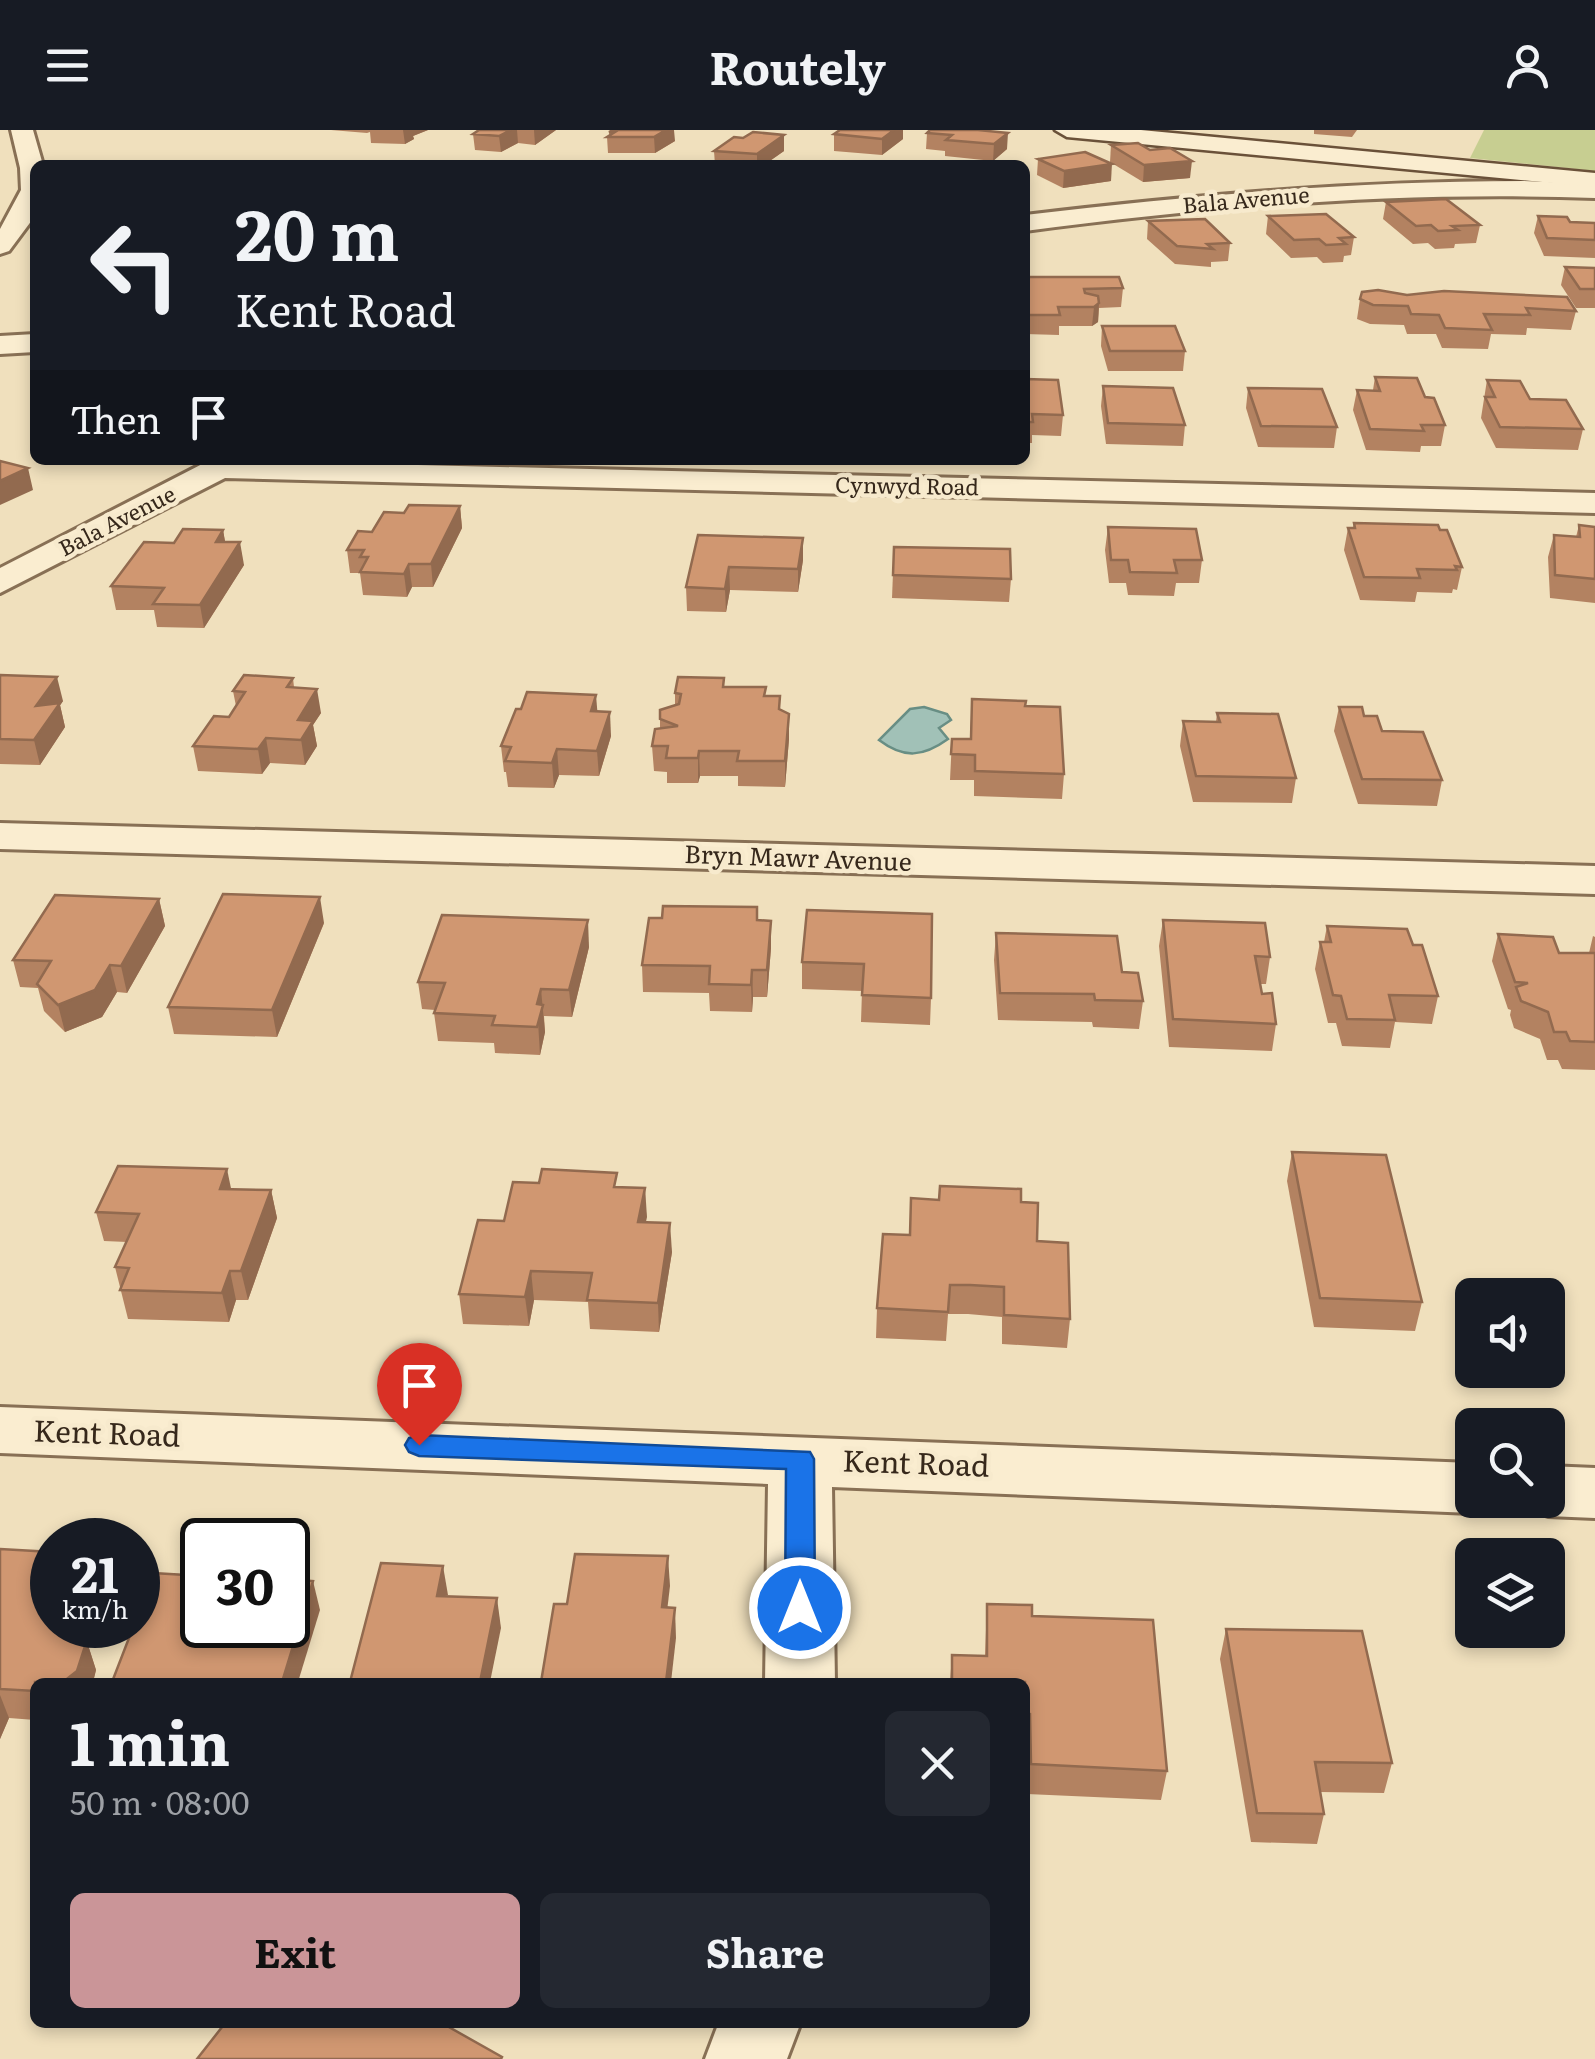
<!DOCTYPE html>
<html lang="en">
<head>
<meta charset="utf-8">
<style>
  :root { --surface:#171b24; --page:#242831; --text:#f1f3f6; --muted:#9ea1a6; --accent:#ca9598 }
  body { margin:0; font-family:Literata,serif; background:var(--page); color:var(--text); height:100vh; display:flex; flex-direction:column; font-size:38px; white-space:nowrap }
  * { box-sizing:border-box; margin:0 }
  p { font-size:32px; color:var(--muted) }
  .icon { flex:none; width:55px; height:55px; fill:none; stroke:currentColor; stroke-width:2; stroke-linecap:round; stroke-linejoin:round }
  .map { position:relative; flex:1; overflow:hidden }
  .sheet { position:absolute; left:30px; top:1548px; width:1000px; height:350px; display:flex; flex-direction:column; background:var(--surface); border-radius:15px; box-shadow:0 5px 15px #0003 }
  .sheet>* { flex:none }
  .guide { position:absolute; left:30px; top:30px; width:1000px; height:305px; border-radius:15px; box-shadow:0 5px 15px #0003; background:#171b24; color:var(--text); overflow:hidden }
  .fabs { position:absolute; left:1455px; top:1148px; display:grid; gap:20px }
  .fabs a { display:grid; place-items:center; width:110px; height:110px; border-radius:15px; background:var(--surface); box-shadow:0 5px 15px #0003; font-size:50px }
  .speed { position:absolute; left:30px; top:1388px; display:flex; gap:20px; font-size:50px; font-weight:700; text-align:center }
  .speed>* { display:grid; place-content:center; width:130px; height:130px; border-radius:50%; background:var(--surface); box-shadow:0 5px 15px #0003; line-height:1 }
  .speed small { font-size:25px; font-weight:400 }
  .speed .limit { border:5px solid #111; border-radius:15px; background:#fff; color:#111 }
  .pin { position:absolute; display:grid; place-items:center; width:85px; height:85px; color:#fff; margin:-102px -42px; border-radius:50% 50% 50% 0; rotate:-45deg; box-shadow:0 0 10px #0007 }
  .pin .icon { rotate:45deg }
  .me { position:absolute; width:110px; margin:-55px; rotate:0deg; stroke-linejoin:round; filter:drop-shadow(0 0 8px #0008) }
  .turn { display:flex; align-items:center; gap:35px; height:210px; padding:0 40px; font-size:45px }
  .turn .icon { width:130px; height:130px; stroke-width:2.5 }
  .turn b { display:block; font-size:70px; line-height:85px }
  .then { display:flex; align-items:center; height:95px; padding:0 40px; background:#0003; gap:20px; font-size:38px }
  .round { display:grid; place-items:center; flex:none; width:105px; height:105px; border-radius:15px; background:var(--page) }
  .head { display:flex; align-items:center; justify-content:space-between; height:170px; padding:0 40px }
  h1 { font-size:60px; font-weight:700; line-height:75px }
  .cta { display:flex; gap:20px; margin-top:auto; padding:20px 40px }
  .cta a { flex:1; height:115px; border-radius:15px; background:var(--accent); color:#111; font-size:40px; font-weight:700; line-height:115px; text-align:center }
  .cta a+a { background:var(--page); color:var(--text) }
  header { display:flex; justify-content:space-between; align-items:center; height:130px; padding:0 40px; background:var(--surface); font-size:45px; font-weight:700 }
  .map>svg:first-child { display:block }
  .green { fill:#c7ce91 }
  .water { fill:#a1c1b7; stroke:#688e84; stroke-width:2.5 }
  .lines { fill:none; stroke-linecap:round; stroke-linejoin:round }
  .street-casing { stroke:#887055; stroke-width:6 }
  .secondary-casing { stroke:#6a5139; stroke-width:5 }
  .street { fill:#faedd0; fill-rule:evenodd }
  .secondary { fill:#faedd0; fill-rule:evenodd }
  .wall { fill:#b38261 }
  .shaded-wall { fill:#926a4f }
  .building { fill:#d09771; stroke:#926a4f; stroke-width:2.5 }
  .route { fill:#1a73e8; stroke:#114b97; stroke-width:2.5 }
  .labels { text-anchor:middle; stroke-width:9; stroke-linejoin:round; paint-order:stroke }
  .far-street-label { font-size:22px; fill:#36281b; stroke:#f7eacd }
  .street-label { font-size:25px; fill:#36281b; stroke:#f7eacd }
  .near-street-label { font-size:30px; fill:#36281b; stroke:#f7eacd }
</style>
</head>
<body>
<header><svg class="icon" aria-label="menu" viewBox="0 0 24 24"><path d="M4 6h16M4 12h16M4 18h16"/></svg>Routely<svg class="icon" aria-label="person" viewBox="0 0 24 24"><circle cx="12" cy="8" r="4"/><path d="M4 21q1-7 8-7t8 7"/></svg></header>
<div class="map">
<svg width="1595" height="1929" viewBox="0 0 1595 1929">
  <rect width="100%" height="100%" fill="#f0e0bd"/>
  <!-- green -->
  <path class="green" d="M1484 0H1595V41L1470 28Z"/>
  <!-- water -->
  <path class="water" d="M924 577 947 584 951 590 939 598 948 609C923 627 904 629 879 610L910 579Z"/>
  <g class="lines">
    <defs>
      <g id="street">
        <path d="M11 0H33L43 35H35V86L9 121 0 124V99L21 60 20 38Z"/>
        <path d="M1524 51 1595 54V68C1404 61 1215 76 1025 101V85C1191 65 1356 51 1524 51Z"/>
        <path d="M35 204V222L0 224V206Z"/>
        <path d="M210 330 1595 363V383L225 348 0 463V438Z"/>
        <path d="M0 693 1595 736V764L0 719Z"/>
        <path d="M0 1277 1472 1333V1370H1498L1495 1375 1472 1383 832 1357 835 1552H765L768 1354 0 1323Z"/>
        <path d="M1548 1336 1595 1338V1388L1548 1386 1525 1378 1520 1370H1548Z"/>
        <path d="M719 1892H801L787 1929H705Z"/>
      </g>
      <path id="secondary" d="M1055 0H1141L1595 43V57L1067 7Z"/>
    </defs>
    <!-- street casing -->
    <use href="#street" class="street-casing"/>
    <!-- secondary casing -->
    <use href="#secondary" class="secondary-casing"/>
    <!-- street -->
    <use href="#street" class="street"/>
    <!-- secondary -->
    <use href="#secondary" class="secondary"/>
  </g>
  <!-- wall -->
  <g class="wall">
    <path d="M331 0H428L413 6 414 9 405 14 371 13 370 2 367 3Z"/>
    <path d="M479 0H556L535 15 518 13 501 22 475 20 473 4Z"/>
    <path d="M613 0 675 11 655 23H608L607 7 609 6V2Z"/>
    <path d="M840 0H903V9L882 25 834 21V4Z"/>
    <path d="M978 0 1007 19 993 31 945 26V21L926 19 927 3Z"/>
    <path d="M1314 0H1357L1352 7 1314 4Z"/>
    <path d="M1111 15 1150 20 1190 48 1143 52 1110 32Z"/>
    <path d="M714 21H784L764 35H715Z"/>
    <path d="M1038 29 1111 51 1063 58 1037 45Z"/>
    <path d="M1386 72 1480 95 1476 113 1455 114 1454 118 1435 119 1428 113 1413 114 1383 89Z"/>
    <path d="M1268 86 1354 107 1351 125 1344 126 1343 132 1323 133 1317 127 1291 128 1266 104Z"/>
    <path d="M1538 86 1570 92 1595 93V128L1544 126 1534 103Z"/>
    <path d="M1148 91 1230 113 1228 131 1211 132V137L1175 134 1147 109Z"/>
    <path d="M1565 137 1595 138V178H1576L1561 155Z"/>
    <path d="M1025 147 1123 158 1121 177 1099 178 1098 192 1092 196H1059V205L1025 204Z"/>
    <path d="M1407 165 1576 181 1571 200 1527 198 1526 205 1491 204 1488 219 1442 218 1436 204H1407L1404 195 1370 194 1357 189 1360 169Z"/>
    <path d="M1102 196 1185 221 1183 241H1108L1101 216Z"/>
    <path d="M1375 247 1425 267 1445 295 1441 316H1421L1420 322 1366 320 1353 280 1357 260H1373Z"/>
    <path d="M1025 249 1063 285 1061 306 1032 305V313H1025Z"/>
    <path d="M1487 250 1583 299 1578 320 1496 318 1481 288Z"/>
    <path d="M1103 256 1185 295 1183 316 1106 314 1101 276Z"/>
    <path d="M1248 258 1337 297 1334 318 1258 317 1246 278Z"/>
    <path d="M460 376 462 398 433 457H412L407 467 363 465 360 443H350L347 420 372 402 404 383Z"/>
    <path d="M1354 393 1462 437 1457 460 1453 459 1452 463 1417 462 1415 472 1360 470 1344 420 1348 398H1353Z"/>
    <path d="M1579 395 1595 397V473L1550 468 1548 427 1554 405 1576 407Z"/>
    <path d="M1108 397 1202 430 1199 453H1176L1174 466 1128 465 1126 453H1109L1105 420Z"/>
    <path d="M223 400 225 412 244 435 204 498 157 497 154 480H116L111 456 174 413Z"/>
    <path d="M698 405 803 430 798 462 730 460 726 482 687 481 686 457Z"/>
    <path d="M894 417 1011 449 1009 472 892 468Z"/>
    <path d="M0 545 63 571 60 575 65 597 40 635 0 634Z"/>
    <path d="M293 548 294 557 321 583 313 595 317 616 305 635 270 633 262 644 198 641 193 616 229 587 236 576 233 561Z"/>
    <path d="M724 557 766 566H780V579L789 584V609L785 657 738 656V646H700L698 653H667V642L654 641 652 616 660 598V580L675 575V563Z"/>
    <path d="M972 569 1025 576 1064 644 1062 669 974 666V650H950L952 609H970Z"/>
    <path d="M1339 577 1364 586 1442 650 1437 676 1358 674 1334 601Z"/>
    <path d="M597 581 611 606 599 646 559 645 554 658 508 657 506 642H504L501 616Z"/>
    <path d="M1217 583 1296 648 1292 673 1193 672 1180 616 1183 591 1216 592Z"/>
    <path d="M159 769 165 796 127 863 117 862 102 887 65 902 44 881 38 858 20 857 13 830Z"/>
    <path d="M807 780 931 868 930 895 861 892 862 861 802 859V832Z"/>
    <path d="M757 790 771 791V818L767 867H753L752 882 710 881 709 863 643 862 642 835Z"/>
    <path d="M1163 790 1270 827 1266 854H1260L1262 864 1276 894 1272 921 1169 917 1159 816Z"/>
    <path d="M324 793 277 907 174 904 168 877Z"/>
    <path d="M1327 796 1413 815 1438 866 1432 894 1395 892 1390 918 1342 916 1336 893H1328L1315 839 1320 812H1324Z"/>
    <path d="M996 803 1122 842 1143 871 1139 899 1093 897 1092 892 998 890 994 830Z"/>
    <path d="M1498 804 1559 823H1589L1593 806 1595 807V940L1562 939 1558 930H1547L1540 909 1514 898 1510 885 1511 880 1508 879 1492 831Z"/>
    <path d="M589 817 572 887 544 886 545 902 540 925 495 923 494 913 438 911 434 883 435 880 422 879 418 852Z"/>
    <path d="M1292 1022 1422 1172 1415 1201 1314 1197 1287 1051Z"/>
    <path d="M618 1057 645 1058 646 1092 672 1122 659 1202 590 1199 588 1172 534 1170 529 1196 463 1194 459 1164 504 1091Z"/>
    <path d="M231 1059 271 1060 277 1088 248 1170H236L229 1192 128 1189 115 1137 127 1112 104 1111 96 1082Z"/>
    <path d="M1021 1072 1070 1189 1067 1218 1002 1214V1187L968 1184H948L946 1211 876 1208 877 1178 910 1105Z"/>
    <path d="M0 1419 96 1495 88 1515 96 1540 93 1552H35V1590L9 1588 0 1609Z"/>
    <path d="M987 1474 1032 1486 1167 1641 1161 1670 1027 1664 1025 1552H950L952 1525 985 1526Z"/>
    <path d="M1226 1499 1392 1633 1384 1663 1320 1662 1324 1684 1317 1714 1251 1712 1220 1529Z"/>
  </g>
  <!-- shaded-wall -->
  <g class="shaded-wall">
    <path d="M403 0H428L413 6 414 9 405 14Z"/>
    <path d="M511 0H517L518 13 501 22 499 6Z"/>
    <path d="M534 0H556L535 15Z"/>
    <path d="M666 0H674L675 11 655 23 654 7Z"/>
    <path d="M894 0H903V9L882 25V9Z"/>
    <path d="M1008 3 1007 19 993 31 994 14Z"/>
    <path d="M784 5V21L764 35H757V24Z"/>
    <path d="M1192 31 1190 48 1143 52 1144 35Z"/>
    <path d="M1112 34 1111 51 1063 58 1064 41Z"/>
    <path d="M1099 173 1098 192 1092 196 1094 177Z"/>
    <path d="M28 338 33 360 0 375V351Z"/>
    <path d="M460 376 462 398 433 457 431 434Z"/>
    <path d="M223 400 227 422 216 412Z"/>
    <path d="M803 408V430L798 462V439Z"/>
    <path d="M240 412 244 435 204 498 200 475Z"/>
    <path d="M409 434 412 457 407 467 404 444Z"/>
    <path d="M729 437 730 460 726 482 725 459Z"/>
    <path d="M57 547 63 571 60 575 65 597 40 635 34 610 36 576Z"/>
    <path d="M317 559 321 583 313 595 317 616 305 635 298 590Z"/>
    <path d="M596 565 598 589 591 581Z"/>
    <path d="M610 582 611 606 599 646 597 621Z"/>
    <path d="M789 584V609L785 657V631Z"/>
    <path d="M266 608 270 633 262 644 258 619Z"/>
    <path d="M557 619 559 645 554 658 552 633Z"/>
    <path d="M699 621 700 646 698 653V628Z"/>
    <path d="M320 767 324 793 277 907 272 880Z"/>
    <path d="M159 769 165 796 127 863 121 836Z"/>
    <path d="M588 790 589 817 572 887 569 860Z"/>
    <path d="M771 791V818L767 867V840Z"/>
    <path d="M110 835 117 862 102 887 65 902 58 875Z"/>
    <path d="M752 840 753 867 752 882 751 855Z"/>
    <path d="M541 859 545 902 540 925 537 874Z"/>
    <path d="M227 1039 233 1068 220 1059Z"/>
    <path d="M645 1058 647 1087 640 1120 638 1092Z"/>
    <path d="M271 1060 277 1088 248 1170 241 1141Z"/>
    <path d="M670 1093 672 1122 659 1202 658 1173Z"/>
    <path d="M230 1141 236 1170 229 1192 222 1163Z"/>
    <path d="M531 1141 534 1170 529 1196 525 1167Z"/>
    <path d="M668 1426 670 1456 664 1507 662 1477Z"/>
    <path d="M443 1436 448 1465 437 1466Z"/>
    <path d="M313 1451 320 1480 298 1552H282Z"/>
    <path d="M497 1468 501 1498 490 1552H480Z"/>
    <path d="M675 1478 676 1508 671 1552H666Z"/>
    <path d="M75 1495H96L88 1515 96 1540 93 1552H63Z"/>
    <path d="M0 1565 9 1588 0 1609Z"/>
  </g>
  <!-- building -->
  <g class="building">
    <path d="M479 0H511L499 6 473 4Z"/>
    <path d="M613 0H666L654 7H607L615 2H609Z"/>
    <path d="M840 0H894L882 9 834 4Z"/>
    <path d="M930 0H978L1008 3 994 14 946 10 952 5 927 3Z"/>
    <path d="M753 2 784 5 757 24 714 21 734 7 743 8Z"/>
    <path d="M1138 13 1150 20 1170 18 1192 31 1144 35 1111 15Z"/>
    <path d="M1085 22 1112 34 1064 41 1038 29Z"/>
    <path d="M1446 69 1480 95 1452 96 1458 100 1438 101 1431 95 1416 96 1386 72Z"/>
    <path d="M1326 84 1354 107 1339 108 1346 114 1326 115 1319 109 1294 110 1268 86Z"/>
    <path d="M1538 86 1567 87 1570 92 1595 93V110L1547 108Z"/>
    <path d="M1205 89 1230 113 1207 114 1213 119 1177 116 1148 91Z"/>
    <path d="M1565 137 1595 138V159H1580Z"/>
    <path d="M1025 147H1119L1123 158 1084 159 1085 163 1098 166 1099 173 1094 177H1058L1060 185H1025Z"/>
    <path d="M1378 160 1407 165 1444 161 1567 167 1576 181 1526 178 1530 185 1484 184 1492 200 1445 198 1439 185 1411 184 1408 176 1373 175 1360 169 1362 162Z"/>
    <path d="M1102 196H1175L1185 221H1110Z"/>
    <path d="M1375 247 1417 248 1425 267 1434 268 1445 295H1421L1424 301 1370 299 1357 260 1380 261Z"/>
    <path d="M1025 249 1058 250 1063 285 1032 284 1033 292H1025Z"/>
    <path d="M1487 250 1520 251 1530 269 1566 270 1583 299 1500 297 1485 267H1495Z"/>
    <path d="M1103 256 1173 258 1185 295 1108 293Z"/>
    <path d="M1248 258 1322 259 1337 297 1261 296Z"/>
    <path d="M0 331 28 338 0 351Z"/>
    <path d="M409 375 460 376 431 434H409L404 444 360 442 368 427H360L364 420H347L358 401 372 402 384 382 404 383Z"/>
    <path d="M1354 393 1438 395 1440 400H1447L1462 437 1455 436 1457 440 1417 439 1420 448 1364 447 1348 398H1355Z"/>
    <path d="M1579 395 1595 397V449L1555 445 1554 405 1580 407Z"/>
    <path d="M1108 397 1196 399 1202 430H1174L1177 443 1130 442 1128 430H1111Z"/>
    <path d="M183 399 223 400 216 412H240L200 475 153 474 164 458 111 456 144 412 174 413Z"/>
    <path d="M698 405 803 408 798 439 729 437 725 459 686 457Z"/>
    <path d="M894 417 1010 419 1011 449 893 445Z"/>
    <path d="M0 545 57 547 36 576 60 573 34 610 0 609Z"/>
    <path d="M244 545 293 548 287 557 317 559 298 590 313 591 301 610 266 608 258 619 193 616 214 586 229 587 245 562 233 561Z"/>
    <path d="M678 547 724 548 723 557H766L764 566H780L779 579 789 584 785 631H737L739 621H699L698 628H666L668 616H652L655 599 678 596 660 589V580L679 574 681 564 675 563Z"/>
    <path d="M527 562 596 565 591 581 610 582 597 621 557 619 552 633 505 631 511 617 501 616 516 579H521Z"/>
    <path d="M972 569 1026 571 1025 576 1060 577 1064 644 975 641V625L951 624 952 609H971Z"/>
    <path d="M1339 577H1362L1364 586H1377L1382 601 1423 602 1442 650 1362 649Z"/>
    <path d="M1217 583 1278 584 1296 648 1196 646 1183 591 1220 592Z"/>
    <path d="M223 764 320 767 272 880 168 877Z"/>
    <path d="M55 765 159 769 121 836 110 835 95 860 58 875 37 854 51 831 13 830Z"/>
    <path d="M663 776 757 777V790L771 791 767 840H752L751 855 709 854 710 836 642 835 649 788H662Z"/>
    <path d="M807 780 932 784 931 868 862 865 864 834 802 832Z"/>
    <path d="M442 785 588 790 569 860 541 859 537 874 543 875 537 897 492 895 495 886 434 883 445 853 418 852Z"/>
    <path d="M1163 790 1265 793 1270 827 1255 826 1262 864 1272 863 1276 894 1173 889Z"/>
    <path d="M1327 796 1407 799 1413 815H1422L1438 866 1389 865 1395 890 1347 889 1341 866 1333 865 1320 812H1331Z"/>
    <path d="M996 803 1117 806 1122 842 1138 843 1143 871 1095 870 1094 864 1000 863Z"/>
    <path d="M1498 804 1553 807 1559 823H1595V912L1570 911 1566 902H1554L1548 882 1521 871 1516 857 1528 853 1515 852Z"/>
    <path d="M1292 1022 1386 1025 1422 1172 1320 1168Z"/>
    <path d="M118 1036 227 1039 220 1059 271 1060 241 1141H230L222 1163 120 1160 129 1138 115 1137 139 1084 96 1082Z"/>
    <path d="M542 1039 617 1043 614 1057 645 1058 638 1092 670 1093 658 1173 587 1170 592 1143 531 1141 525 1167 459 1164 478 1090 504 1091 513 1052 539 1053Z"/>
    <path d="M940 1056 1021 1059V1072L1038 1073 1037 1111 1068 1113 1070 1189 1004 1185V1157L970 1155H950L948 1182 877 1178 883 1104 910 1105 911 1068 939 1070Z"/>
    <path d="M0 1419 52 1422V1495H75L73 1500 87 1510 77 1541 63 1552H35V1561L0 1559Z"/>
    <path d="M575 1424 668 1426 662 1477 675 1478 666 1552H541L554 1474H567Z"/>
    <path d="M381 1433 443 1436 437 1466 497 1468 480 1552H350Z"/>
    <path d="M153 1443 202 1446V1495H288V1449L313 1451 282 1552H112L134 1495H138V1484Z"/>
    <path d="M987 1474 1032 1475V1486L1153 1490 1167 1641 1031 1634 1030 1584 1025 1583V1552H952V1525L987 1526Z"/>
    <path d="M1226 1499 1362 1501 1392 1633 1315 1632 1324 1684 1257 1683Z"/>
    <path d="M226 1892H440L502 1927 501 1929H197Z"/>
  </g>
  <!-- route -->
  <path class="route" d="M419 1305 810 1322 814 1329 815 1478 810 1486 800 1490 789 1486 785 1478 786 1339 419 1326 409 1322 405 1315 409 1308Z"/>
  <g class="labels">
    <!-- far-street labels -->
    <g class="far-street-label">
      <text transform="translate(1246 70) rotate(-5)" y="8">Bala Avenue</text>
      <text transform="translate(907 356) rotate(1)" y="8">Cynwyd Road</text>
      <text transform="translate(117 391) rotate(-27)" y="8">Bala Avenue</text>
    </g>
    <!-- street labels -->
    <g class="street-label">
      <text transform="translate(798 728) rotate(2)" y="9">Bryn Mawr Avenue</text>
    </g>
    <!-- near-street labels -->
    <g class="near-street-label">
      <text transform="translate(107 1304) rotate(2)" y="10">Kent Road</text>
      <text transform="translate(916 1334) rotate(2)" y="10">Kent Road</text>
    </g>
  </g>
</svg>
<div class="fabs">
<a><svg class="icon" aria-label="sound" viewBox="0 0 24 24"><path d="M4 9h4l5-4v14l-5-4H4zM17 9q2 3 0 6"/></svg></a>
<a><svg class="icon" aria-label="search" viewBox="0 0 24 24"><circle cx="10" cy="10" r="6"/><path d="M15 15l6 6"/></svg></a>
<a><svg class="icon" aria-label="layers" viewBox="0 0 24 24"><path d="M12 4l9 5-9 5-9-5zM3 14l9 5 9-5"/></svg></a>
</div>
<div class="speed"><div>21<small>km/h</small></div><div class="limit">30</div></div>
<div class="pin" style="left:419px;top:1315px;background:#d93025"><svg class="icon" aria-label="arrive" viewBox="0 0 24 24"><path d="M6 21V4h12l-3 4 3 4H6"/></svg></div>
<svg class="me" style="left:800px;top:1478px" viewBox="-20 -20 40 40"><circle r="17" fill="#1a73e8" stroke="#fff" stroke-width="3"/><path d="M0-11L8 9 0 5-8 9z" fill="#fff"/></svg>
<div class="guide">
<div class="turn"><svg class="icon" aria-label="left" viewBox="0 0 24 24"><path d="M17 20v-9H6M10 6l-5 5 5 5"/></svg><div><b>20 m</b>Kent Road</div></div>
<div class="then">Then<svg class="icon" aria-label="arrive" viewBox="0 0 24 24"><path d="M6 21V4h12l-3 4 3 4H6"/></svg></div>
</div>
<section class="sheet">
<div class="head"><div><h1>1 min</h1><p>50 m · 08:00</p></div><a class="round"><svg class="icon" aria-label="close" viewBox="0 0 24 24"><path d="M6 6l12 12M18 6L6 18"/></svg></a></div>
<div class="cta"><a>Exit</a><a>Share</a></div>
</section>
</div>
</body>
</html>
